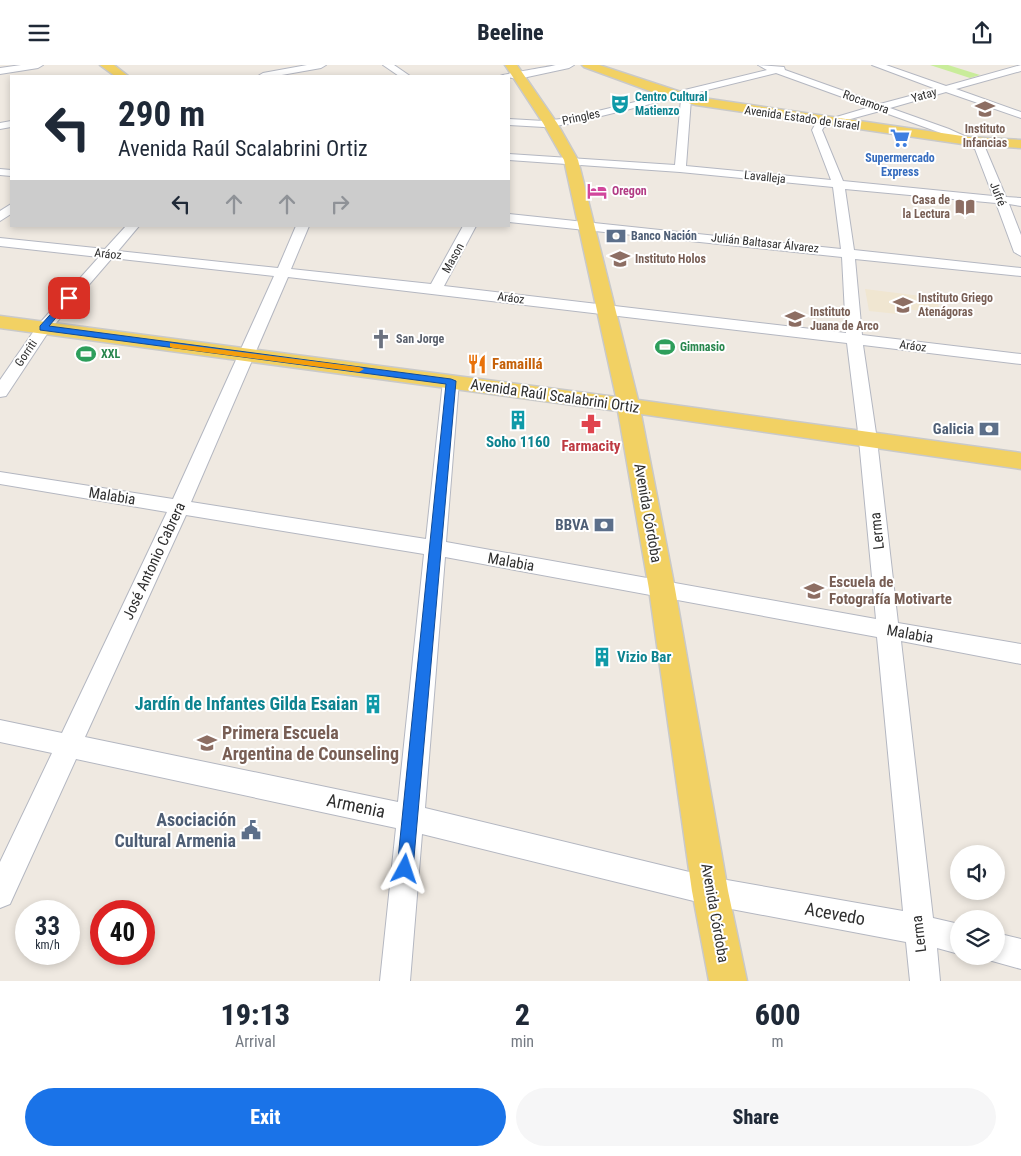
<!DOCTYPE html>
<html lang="en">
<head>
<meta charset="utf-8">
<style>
  :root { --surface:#fff; --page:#f6f6f7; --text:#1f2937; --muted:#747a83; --accent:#1a73e8 }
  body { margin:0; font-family:"Roboto Condensed",sans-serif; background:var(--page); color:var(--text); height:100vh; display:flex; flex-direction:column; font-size:19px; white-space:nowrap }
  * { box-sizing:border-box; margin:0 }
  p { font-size:16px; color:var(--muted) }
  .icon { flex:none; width:28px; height:28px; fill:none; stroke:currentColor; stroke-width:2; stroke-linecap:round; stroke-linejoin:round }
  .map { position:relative; height:916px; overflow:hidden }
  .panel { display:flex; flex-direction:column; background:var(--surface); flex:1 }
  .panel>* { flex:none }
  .top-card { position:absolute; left:10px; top:10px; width:500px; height:152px; border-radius:0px; box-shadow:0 2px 8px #0003; background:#fff; color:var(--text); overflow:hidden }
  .controls { position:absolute; left:950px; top:780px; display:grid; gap:10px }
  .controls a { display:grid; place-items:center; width:55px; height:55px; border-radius:50%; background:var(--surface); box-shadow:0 2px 8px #0003; font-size:25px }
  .speed { position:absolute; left:15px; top:835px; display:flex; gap:10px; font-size:25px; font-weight:700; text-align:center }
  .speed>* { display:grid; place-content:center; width:65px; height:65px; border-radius:50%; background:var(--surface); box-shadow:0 2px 8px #0003; line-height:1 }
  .speed small { font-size:12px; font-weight:400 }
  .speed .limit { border:8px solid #d22; background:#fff; color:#111 }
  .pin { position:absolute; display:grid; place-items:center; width:42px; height:42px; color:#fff; margin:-21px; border-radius:10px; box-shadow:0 2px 8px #0006 }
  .me { position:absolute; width:55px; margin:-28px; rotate:5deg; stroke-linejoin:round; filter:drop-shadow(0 0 4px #0008) }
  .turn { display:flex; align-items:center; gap:18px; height:105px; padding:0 25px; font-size:22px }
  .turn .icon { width:65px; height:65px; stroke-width:2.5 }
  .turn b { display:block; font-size:35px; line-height:42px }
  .lanes { display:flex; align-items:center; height:48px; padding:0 25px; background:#0003; justify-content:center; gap:25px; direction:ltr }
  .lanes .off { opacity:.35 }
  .eta { display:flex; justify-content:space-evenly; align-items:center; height:85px; text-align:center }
  .eta b { font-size:30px; font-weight:800; line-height:35px }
  .action { display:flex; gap:10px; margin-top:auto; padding:10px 25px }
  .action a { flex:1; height:58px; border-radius:30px; background:var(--accent); color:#fff; font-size:20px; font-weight:800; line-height:58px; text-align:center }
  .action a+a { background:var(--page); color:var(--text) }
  header { display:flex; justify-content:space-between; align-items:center; height:65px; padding:0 25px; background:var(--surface); font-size:22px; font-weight:800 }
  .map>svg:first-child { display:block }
  .education { fill:#f0e6d1 }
  .pitch { fill:#c9ec9a }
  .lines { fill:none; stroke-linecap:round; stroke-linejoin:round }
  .minor-casing { stroke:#b4b7c1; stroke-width:2 }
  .major-casing { stroke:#c9c9c9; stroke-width:3 }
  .minor { fill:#fff; fill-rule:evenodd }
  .major { fill:#f2d163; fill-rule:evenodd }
  .route { fill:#1a73e8; stroke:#114b97 }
  .slow { fill:#f59e0b }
  .labels { text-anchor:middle; stroke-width:4; stroke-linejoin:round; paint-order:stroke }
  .far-street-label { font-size:12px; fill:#2e2e2e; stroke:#fff }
  .far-culture-label { font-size:12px; font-weight:bold; fill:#0d838f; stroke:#fff; text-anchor:start }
  .far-education-label { font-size:12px; font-weight:bold; fill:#785e54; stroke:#fff; text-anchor:start }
  .far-shop-label { font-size:12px; font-weight:bold; fill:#366cbe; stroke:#fff }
  .far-hotel-label { font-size:12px; font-weight:bold; fill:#b23c85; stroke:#fff; text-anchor:start }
  .far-service-label { font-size:12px; font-weight:bold; fill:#4e5e75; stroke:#fff; text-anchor:start }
  .far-worship-label { font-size:12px; font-weight:bold; fill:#5b616d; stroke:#fff; text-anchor:start }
  .far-leisure-label { font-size:12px; font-weight:bold; fill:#27864d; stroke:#fff; text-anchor:start }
  .food-label { font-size:15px; font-weight:bold; fill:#c56008; stroke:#fff; text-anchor:start }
  .street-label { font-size:15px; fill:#2e2e2e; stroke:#fff }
  .service-label { font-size:15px; font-weight:bold; fill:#4e5e75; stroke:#fff; text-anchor:end }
  .culture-label { font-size:15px; font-weight:bold; fill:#0d838f; stroke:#fff }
  .health-label { font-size:15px; font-weight:bold; fill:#be3a42; stroke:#fff }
  .education-label { font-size:15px; font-weight:bold; fill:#785e54; stroke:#fff; text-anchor:start }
  .near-culture-label { font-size:18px; font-weight:bold; fill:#0d838f; stroke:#fff; text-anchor:end }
  .near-education-label { font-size:18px; font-weight:bold; fill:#785e54; stroke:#fff; text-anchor:start }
  .near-street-label { font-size:18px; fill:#2e2e2e; stroke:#fff }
  .near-service-label { font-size:18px; font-weight:bold; fill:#4e5e75; stroke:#fff; text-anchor:end }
</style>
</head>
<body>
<header><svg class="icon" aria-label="menu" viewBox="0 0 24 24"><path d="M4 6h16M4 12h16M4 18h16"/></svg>Beeline<svg class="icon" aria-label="share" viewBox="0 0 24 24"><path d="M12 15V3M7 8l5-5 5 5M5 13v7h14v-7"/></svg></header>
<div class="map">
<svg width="1021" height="916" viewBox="0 0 1021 916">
  <rect width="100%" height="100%" fill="#efe9e1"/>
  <!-- education -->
  <path class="education" d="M865 224 937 233 940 248 897 243 898 249 869 246Z"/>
  <!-- pitch -->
  <path class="pitch" d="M930 0H948L980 10 970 13Z"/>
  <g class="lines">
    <defs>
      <g id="minor">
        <path d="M21 0H43L38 3 0 9V3Z"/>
        <path d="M307 0H326L321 3 276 11H258L263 8Z"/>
        <path d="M383 0H394L410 11H399Z"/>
        <path d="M556 0H574L569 3 518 14 500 11C503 9 548 2 556 0Z"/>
        <path d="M758 0 784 2 785 5 880 39 936 24 872 0H886L946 21 1021 0V6L956 24 1021 47V53L946 27 890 43 949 64 984 80 1006 132 1021 133V141L1009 139 1021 170V191L1014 187 996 138 845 124 854 185 1021 203V211L855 194 862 270 1021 289V299L863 280 877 375 898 558 1021 579V599L901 576 933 853 959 859V889L937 883 940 916H910L906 877 710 840 422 769 410 916H380L396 763 76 694 10 839 0 843V797L52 688 0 677V655L62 668 167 447 0 419V407L173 434 274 211 112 193 49 266 6 331 0 332V315L38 260 99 192 0 181V173L105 184 126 161H139L118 186 278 203 296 161H309L291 204 431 219 463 161H476L444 221 846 268 842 192 509 157V149L841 184 833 122 680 107 509 95V89L675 100 681 34 686 31 691 34 686 101 831 115 812 65 816 58 870 42 776 8 569 59 544 62 509 60V54L544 56 569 53 767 5ZM880 46 941 68 975 84 993 131 843 116 822 65 824 62 832 59ZM288 212 847 278 859 375 876 554 446 477 459 316 457 312H445L443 316 426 474 191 437ZM186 450 424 489 398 737 85 672ZM445 492 877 572 903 846 710 812 425 743Z"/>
        <path d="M11 56V62L0 64V58Z"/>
        <path d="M0 104 11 105V111L0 110Z"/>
        <path d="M11 139V149L0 156V146Z"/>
        <path d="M996 868 1021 874V904L985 894 984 891H996Z"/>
      </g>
      <g id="major">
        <path d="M100 0H114L128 11H115Z"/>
        <path d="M505 0H517L557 58 578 95 638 335 1021 388V404L641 349 675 524 728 826 747 916H709L692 826 649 524 618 346 0 263V251L616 332 564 95 543 58Z"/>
        <path d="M582 0H599L696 32 969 72 1021 75V83L969 80 696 40 669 33 584 2Z"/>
      </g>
    </defs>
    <!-- minor casing -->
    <use href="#minor" class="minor-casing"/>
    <!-- major casing -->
    <use href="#major" class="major-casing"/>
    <!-- minor -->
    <use href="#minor" class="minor"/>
    <!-- major -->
    <use href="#major" class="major"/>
  </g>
  <!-- route -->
  <path class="route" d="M69 231 73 233 49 261 451 314 456 316 413 804 411 810 405 812 399 810 397 804 446 319 40 265V261L66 232Z"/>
  <!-- slow -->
  <path class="slow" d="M170 278 359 302 364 304 359 307 173 283 170 282Z"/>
  <!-- icons -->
  <defs>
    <symbol id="theatre-bare" viewBox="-9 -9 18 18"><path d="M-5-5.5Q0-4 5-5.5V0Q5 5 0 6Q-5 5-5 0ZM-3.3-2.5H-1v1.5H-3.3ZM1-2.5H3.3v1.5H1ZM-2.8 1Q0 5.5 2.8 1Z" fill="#0f9aa8" stroke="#fff" stroke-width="2.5" paint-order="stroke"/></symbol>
    <symbol id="school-bare" viewBox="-9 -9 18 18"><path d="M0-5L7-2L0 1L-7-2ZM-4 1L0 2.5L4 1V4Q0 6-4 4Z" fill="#8d6e63" stroke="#fff" stroke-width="2.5" paint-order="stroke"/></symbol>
    <symbol id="supermarket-bare" viewBox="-9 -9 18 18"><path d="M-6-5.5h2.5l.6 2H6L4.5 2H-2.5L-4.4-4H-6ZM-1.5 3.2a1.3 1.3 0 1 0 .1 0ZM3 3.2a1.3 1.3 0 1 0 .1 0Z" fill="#3f7fe0" stroke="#fff" stroke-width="2.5" paint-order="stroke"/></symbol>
    <symbol id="hotel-bare" viewBox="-9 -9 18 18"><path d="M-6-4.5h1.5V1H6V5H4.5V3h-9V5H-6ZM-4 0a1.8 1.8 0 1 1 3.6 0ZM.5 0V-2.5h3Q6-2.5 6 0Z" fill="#d1479c" stroke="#fff" stroke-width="2.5" paint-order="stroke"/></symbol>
    <symbol id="library-bare" viewBox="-9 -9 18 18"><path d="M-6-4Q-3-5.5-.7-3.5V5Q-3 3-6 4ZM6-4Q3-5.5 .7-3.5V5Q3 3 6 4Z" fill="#8d6e63" stroke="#fff" stroke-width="2.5" paint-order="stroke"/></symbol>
    <symbol id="bank-bare" viewBox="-9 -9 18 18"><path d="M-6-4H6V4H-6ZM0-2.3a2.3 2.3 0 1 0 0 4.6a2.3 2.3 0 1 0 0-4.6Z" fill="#5c6f8a" stroke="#fff" stroke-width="2.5" paint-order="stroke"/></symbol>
    <symbol id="university-bare" viewBox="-9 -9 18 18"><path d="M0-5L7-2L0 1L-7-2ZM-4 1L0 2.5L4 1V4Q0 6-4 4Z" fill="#8d6e63" stroke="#fff" stroke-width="2.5" paint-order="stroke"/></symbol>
    <symbol id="church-bare" viewBox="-9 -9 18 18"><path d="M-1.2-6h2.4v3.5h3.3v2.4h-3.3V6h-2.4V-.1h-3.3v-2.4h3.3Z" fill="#6b7280" stroke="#fff" stroke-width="2.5" paint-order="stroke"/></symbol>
    <symbol id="stadium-bare" viewBox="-9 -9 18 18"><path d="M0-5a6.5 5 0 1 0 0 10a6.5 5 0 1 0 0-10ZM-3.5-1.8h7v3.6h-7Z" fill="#2e9e5b" stroke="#fff" stroke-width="2.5" paint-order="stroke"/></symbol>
    <symbol id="restaurant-bare" viewBox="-9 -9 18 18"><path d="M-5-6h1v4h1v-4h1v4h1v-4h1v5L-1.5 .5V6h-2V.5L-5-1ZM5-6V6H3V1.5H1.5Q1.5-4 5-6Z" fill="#e8710a" stroke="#fff" stroke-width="2.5" paint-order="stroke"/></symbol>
    <symbol id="building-bare" viewBox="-9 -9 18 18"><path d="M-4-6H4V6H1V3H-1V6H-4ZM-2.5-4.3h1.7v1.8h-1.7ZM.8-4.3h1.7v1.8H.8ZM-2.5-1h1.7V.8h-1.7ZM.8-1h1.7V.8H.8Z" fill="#0f9aa8" stroke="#fff" stroke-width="2.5" paint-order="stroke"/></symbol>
    <symbol id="pharmacy-bare" viewBox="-9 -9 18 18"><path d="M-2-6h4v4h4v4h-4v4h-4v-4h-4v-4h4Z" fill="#e0444e" stroke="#fff" stroke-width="2.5" paint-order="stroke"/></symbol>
    <symbol id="civic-bare" viewBox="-9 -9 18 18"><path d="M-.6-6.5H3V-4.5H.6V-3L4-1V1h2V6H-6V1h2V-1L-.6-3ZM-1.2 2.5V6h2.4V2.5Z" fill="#5c6f8a" stroke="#fff" stroke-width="2.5" paint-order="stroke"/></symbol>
  </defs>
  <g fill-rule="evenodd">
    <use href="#theatre-bare" x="606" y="25" width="28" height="28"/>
    <use href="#school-bare" x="971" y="30" width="28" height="28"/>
    <use href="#supermarket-bare" x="886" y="59" width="28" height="28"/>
    <use href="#hotel-bare" x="583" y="112" width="28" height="28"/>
    <use href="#library-bare" x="951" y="128" width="28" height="28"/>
    <use href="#bank-bare" x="602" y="157" width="28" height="28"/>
    <use href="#university-bare" x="606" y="180" width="28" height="28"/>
    <use href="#school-bare" x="889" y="226" width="28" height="28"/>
    <use href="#school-bare" x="781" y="240" width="28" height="28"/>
    <use href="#church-bare" x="367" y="260" width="28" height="28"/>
    <use href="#stadium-bare" x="651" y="268" width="28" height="28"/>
    <use href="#stadium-bare" x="72" y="275" width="28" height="28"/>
    <use href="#restaurant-bare" x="463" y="285" width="28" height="28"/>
    <use href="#building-bare" x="504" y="341" width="28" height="28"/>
    <use href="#pharmacy-bare" x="577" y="345" width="28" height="28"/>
    <use href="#bank-bare" x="975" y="350" width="28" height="28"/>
    <use href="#bank-bare" x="590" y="446" width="28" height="28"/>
    <use href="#university-bare" x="800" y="512" width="28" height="28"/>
    <use href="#building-bare" x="588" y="578" width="28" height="28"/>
    <use href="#building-bare" x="359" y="625" width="28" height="28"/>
    <use href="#university-bare" x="193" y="664" width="28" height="28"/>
    <use href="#civic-bare" x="237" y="751" width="28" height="28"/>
  </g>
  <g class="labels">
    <!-- far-street labels -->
    <g class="far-street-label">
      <text transform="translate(924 30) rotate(-16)" y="4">Yatay</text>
      <text transform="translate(866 37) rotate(20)" y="4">Rocamora</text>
      <text transform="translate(581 52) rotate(-12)" y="4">Pringles</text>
      <text transform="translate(802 53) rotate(8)" y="4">Avenida Estado de Israel</text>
      <text transform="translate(765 112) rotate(6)" y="4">Lavalleja</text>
      <text transform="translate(998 129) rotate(69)" y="4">Jufré</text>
      <text transform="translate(765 178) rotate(6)" y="4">Julián Baltasar Álvarez</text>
      <text transform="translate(108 189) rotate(6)" y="4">Aráoz</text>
      <text transform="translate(453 193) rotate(-61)" y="4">Mason</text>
      <text transform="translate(511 233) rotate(7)" y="4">Aráoz</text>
      <text transform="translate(913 281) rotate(7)" y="4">Aráoz</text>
      <text transform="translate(26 288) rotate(-56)" y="4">Gorriti</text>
    </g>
    <!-- far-culture labels -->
    <g class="far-culture-label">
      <text x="635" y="36">Centro Cultural<tspan x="635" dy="14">Matienzo</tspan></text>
    </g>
    <!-- far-education labels -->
    <g class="far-education-label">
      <text x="985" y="68" text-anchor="middle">Instituto<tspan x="985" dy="14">Infancias</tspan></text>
      <text x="950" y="139" text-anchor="end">Casa de<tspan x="950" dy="14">la Lectura</tspan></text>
      <text x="635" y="198">Instituto Holos</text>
      <text x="918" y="237">Instituto Griego<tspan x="918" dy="14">Atenágoras</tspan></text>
      <text x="810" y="251">Instituto<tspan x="810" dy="14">Juana de Arco</tspan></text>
    </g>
    <!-- far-shop labels -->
    <g class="far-shop-label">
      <text x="900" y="97">Supermercado<tspan x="900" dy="14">Express</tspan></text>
    </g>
    <!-- far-hotel labels -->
    <g class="far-hotel-label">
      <text x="612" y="130">Oregon</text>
    </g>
    <!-- far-service labels -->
    <g class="far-service-label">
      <text x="631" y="175">Banco Nación</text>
    </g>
    <!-- far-worship labels -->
    <g class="far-worship-label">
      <text x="396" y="278">San Jorge</text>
    </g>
    <!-- far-leisure labels -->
    <g class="far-leisure-label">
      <text x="680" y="286">Gimnasio</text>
      <text x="101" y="293">XXL</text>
    </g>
    <!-- food labels -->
    <g class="food-label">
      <text x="492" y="304">Famaillá</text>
    </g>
    <!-- street labels -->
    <g class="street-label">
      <text transform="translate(555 331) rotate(8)" y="5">Avenida Raúl Scalabrini Ortiz</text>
      <text transform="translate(112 431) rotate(9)" y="5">Malabia</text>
      <text transform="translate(648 448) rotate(80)" y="5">Avenida Córdoba</text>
      <text transform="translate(877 466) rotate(-96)" y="5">Lerma</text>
      <text transform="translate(154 496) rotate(-65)" y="5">José Antonio Cabrera</text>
      <text transform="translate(511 497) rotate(10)" y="5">Malabia</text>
      <text transform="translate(910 569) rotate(10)" y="5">Malabia</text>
      <text transform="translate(715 848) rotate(80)" y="5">Avenida Córdoba</text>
      <text transform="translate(919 869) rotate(-97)" y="5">Lerma</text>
    </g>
    <!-- service labels -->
    <g class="service-label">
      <text x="974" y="369">Galicia</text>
      <text x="589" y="465">BBVA</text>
    </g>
    <!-- culture labels -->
    <g class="culture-label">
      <text x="518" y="382">Soho 1160</text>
      <text x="617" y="597" text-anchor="start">Vizio Bar</text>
    </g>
    <!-- health labels -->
    <g class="health-label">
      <text x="591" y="386">Farmacity</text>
    </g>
    <!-- education labels -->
    <g class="education-label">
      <text x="829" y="522">Escuela de<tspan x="829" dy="17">Fotografía Motivarte</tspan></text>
    </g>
    <!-- near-culture labels -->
    <g class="near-culture-label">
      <text x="358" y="645">Jardín de Infantes Gilda Esaian</text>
    </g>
    <!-- near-education labels -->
    <g class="near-education-label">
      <text x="222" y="674">Primera Escuela<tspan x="222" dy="21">Argentina de Counseling</tspan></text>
    </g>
    <!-- near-street labels -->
    <g class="near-street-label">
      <text transform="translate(356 741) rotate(12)" y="6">Armenia</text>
      <text transform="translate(835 849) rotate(10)" y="6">Acevedo</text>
    </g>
    <!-- near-service labels -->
    <g class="near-service-label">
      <text x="236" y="761">Asociación<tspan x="236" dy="21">Cultural Armenia</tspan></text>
    </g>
  </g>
</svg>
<div class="controls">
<a><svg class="icon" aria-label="sound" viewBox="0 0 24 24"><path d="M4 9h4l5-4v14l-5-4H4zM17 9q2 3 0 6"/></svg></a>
<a><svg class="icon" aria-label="layers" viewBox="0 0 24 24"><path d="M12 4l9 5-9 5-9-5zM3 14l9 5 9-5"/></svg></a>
</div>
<div class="speed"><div>33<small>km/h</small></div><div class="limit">40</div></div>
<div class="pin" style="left:69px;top:233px;background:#d93025"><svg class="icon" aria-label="arrive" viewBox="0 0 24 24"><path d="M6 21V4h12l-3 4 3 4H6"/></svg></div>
<svg class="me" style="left:405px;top:804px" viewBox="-20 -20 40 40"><path d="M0-17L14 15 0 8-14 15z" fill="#1a73e8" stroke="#fff" stroke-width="4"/></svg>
<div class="top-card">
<div class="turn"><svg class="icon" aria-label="left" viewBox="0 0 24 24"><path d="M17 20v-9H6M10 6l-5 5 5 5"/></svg><div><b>290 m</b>Avenida Raúl Scalabrini Ortiz</div></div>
<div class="lanes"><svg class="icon" aria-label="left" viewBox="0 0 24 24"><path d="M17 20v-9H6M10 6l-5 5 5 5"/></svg><svg class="icon off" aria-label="ahead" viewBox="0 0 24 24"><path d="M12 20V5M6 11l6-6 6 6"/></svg><svg class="icon off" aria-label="ahead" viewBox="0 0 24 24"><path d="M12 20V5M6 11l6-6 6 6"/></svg><svg class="icon off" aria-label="right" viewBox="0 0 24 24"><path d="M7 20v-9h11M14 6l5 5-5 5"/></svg></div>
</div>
</div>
<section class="panel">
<div class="eta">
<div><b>19:13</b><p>Arrival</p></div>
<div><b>2</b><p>min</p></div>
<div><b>600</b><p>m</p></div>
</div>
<div class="action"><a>Exit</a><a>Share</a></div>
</section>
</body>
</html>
